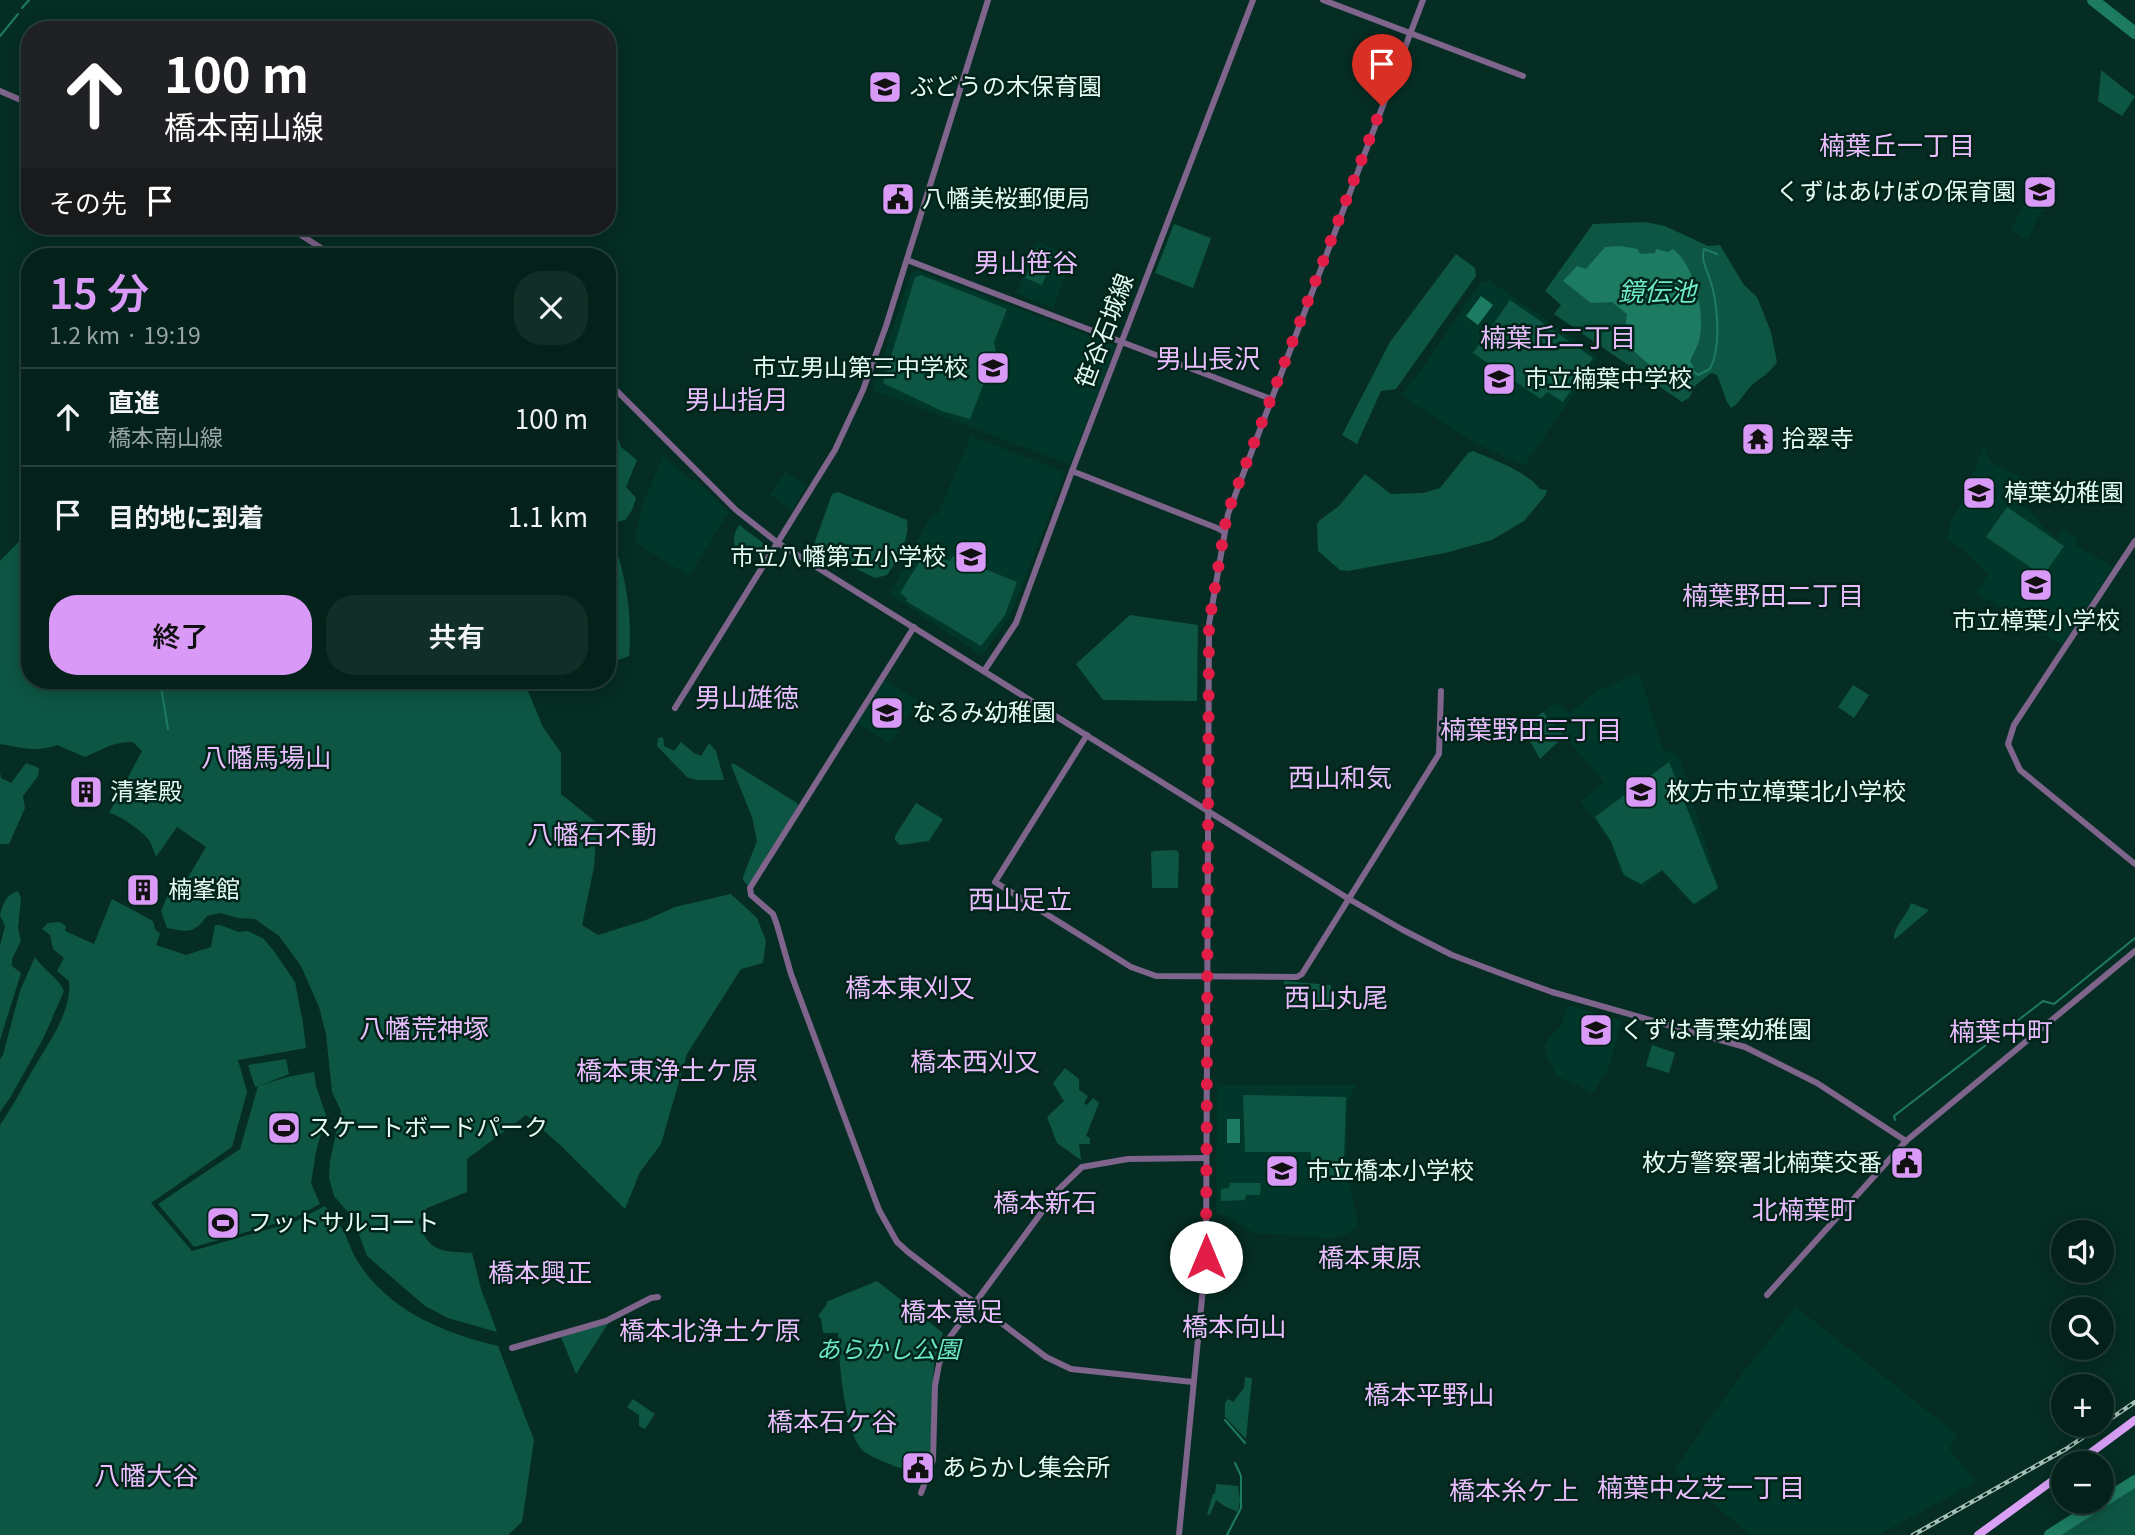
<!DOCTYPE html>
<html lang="ja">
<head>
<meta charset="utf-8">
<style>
  :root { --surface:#04221a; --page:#122f27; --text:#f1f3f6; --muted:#97a4a2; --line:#253f39; --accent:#d99af7 }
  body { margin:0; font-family:Georgia,"Noto Sans JP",serif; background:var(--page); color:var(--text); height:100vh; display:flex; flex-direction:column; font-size:26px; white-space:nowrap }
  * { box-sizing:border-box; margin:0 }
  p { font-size:23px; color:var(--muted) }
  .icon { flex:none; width:38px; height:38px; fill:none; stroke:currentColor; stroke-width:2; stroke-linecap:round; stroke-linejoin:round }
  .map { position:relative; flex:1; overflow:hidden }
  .side { position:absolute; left:21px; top:248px; width:595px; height:441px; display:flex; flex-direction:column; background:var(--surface); border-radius:28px; box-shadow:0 4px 18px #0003,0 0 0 2px var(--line) }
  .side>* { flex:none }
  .top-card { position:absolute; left:21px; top:21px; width:595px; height:214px; border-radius:28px; box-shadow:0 4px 18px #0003,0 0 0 2px var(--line); background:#202124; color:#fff; overflow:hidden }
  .buttons { position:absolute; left:2051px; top:1220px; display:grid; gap:14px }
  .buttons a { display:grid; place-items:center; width:63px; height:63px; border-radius:50%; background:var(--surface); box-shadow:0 4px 18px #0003,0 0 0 2px var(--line); font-size:35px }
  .pin { position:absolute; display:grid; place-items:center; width:60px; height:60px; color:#fff; margin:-72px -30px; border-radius:50% 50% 50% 0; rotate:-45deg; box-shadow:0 0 7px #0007 }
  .pin .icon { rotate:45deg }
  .me { position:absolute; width:77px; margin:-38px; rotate:0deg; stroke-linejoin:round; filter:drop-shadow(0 0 5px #0008) }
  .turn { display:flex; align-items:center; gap:24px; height:147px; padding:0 28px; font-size:32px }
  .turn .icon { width:91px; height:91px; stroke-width:2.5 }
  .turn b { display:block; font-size:49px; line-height:60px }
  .then { display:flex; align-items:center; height:66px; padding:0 28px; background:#0003; gap:14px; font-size:26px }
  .round { display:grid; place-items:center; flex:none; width:74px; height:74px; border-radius:28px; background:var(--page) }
  .headline { display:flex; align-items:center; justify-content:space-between; height:119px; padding:0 28px }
  h1 { font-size:42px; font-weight:600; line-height:52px; color:var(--accent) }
  .button { display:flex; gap:14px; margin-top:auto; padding:14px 28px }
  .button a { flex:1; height:80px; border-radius:28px; background:var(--accent); color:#111; font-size:28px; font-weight:600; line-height:80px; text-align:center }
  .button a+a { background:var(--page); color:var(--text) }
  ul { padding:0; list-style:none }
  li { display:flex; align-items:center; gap:21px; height:98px; padding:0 28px; border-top:2px solid var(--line) }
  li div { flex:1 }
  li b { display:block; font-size:26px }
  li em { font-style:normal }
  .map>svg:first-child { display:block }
  .built { fill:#01372a }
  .green { fill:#0e5644 }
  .water { fill:#1d7b62 }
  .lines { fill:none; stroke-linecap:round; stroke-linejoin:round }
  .stream { stroke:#1d7b62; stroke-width:2 }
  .river { stroke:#1d7b62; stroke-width:12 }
  .tertiary { stroke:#7f648c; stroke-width:6 }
  .primary { stroke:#d9a0f5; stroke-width:8 }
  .rail-casing { stroke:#a3beb5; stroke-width:4.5 }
  .rail { stroke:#002419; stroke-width:2; stroke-dasharray:5; stroke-linecap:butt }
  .route { stroke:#e11d48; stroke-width:12; stroke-dasharray:0 21.6 }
  .labels { text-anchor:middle; stroke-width:5; stroke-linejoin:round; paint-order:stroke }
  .poi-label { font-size:24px; fill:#e5faf2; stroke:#002419; text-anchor:start }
  .street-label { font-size:24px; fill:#e5faf2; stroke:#002419 }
  .park-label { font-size:24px; font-style:italic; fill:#6be7c1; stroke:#002419 }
  .neighbourhood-label { font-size:26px; fill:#e9bdfe; stroke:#002419 }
  .water-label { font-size:26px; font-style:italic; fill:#6eeac4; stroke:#002419 }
</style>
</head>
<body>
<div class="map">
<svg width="2135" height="1535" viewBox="0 0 2135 1535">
  <rect width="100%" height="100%" fill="#052d23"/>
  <!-- built -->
  <g class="built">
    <path d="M2031 172 2041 181 2053 188 2027 240 2011 231 2029 193 2023 183Z"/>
    <path d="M1037 241 1073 256 1053 308 1016 293Z"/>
    <path d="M917 270 1116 346 1071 462 1068 464 872 390 911 273Z"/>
    <path d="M1489 280 1599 357 1524 466 1471 441 1408 400 1403 394 1426 363 1481 282Z"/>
    <path d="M971 436 1065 472 1011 615 982 656 890 594 929 519 938 514Z"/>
    <path d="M1984 446 1992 463 2028 480 2017 503 2031 511 2043 527 2057 538 2062 529 2078 539 2076 545 2113 567 2062 645 1976 593 1988 574 1966 552 1947 540 1951 521 1964 498 1985 513 1998 492 1996 491 1985 511 1964 497Z"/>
    <path d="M663 456 692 481 694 479 729 512 689 576 635 542 641 508Z"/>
    <path d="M785 471 807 485 792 510 770 495Z"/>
    <path d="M1639 673 1663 749 1679 756 1719 889 1694 906 1662 871 1644 887 1623 876 1610 842 1592 816 1580 802 1604 782 1543 712 1554 703 1570 713 1596 691Z"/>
    <path d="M886 681 916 699 917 703 890 744 857 723 883 682Z"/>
    <path d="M1568 1005 1621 1020 1610 1065 1593 1093 1557 1076 1546 1055 1544 1047 1548 1039 1561 1026Z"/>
    <path d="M1219 1085H1356L1348 1101 1346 1161 1358 1226 1347 1234 1330 1238 1254 1233 1230 1218 1216 1213 1217 1088Z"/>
    <path d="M1796 1307 1958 1435 1949 1448 1976 1482 1878 1535H1750L1674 1470 1737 1380Z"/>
  </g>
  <!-- green -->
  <g class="green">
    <path d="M2101 70 2135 97 2122 116 2098 101Z"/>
    <path d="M1645 222 1665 226 1708 246 1720 245 1744 285 1757 297 1771 332 1777 362C1770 373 1760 378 1751 386 1744 393 1740 403 1731 408L1727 402 1717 375 1711 373 1695 386 1689 398 1682 402 1554 314 1561 305 1545 291 1593 224Z"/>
    <path d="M1174 224 1211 238 1193 288 1155 273Z"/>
    <path d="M1037 249 1054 256 1042 285 1025 278Z"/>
    <path d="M1456 254 1475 268 1476 276 1396 389 1381 391 1357 444 1342 435 1390 342Z"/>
    <path d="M921 275 1007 309 994 342 996 352 970 419 942 411 883 383 915 277Z"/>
    <path d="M1510 300 1593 358 1563 402 1547 392 1541 399 1473 353Z"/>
    <path d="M607 404 621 447 637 460 626 487 636 498 632 510 625 520 613 523 607 520Z"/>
    <path d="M1473 451C1496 461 1526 471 1540 489L1547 490 1545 496 1524 521 1492 540 1445 553 1348 571 1340 570 1318 551 1317 524 1320 520 1339 506 1365 474 1391 494 1423 493 1440 488 1468 453Z"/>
    <path d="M838 492 907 520C910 539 898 559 887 575L875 578 813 547 832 494Z"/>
    <path d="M2007 507 2064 546 2043 576 1986 537Z"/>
    <path d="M739 525 766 545 759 556 754 552 749 561 747 558 742 560C734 544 730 541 739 525Z"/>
    <path d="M30 530V681H519L527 689 543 727 561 753V794L597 823 594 867 582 925 598 935 646 920 675 907 731 894 757 918 766 941 763 963 741 969 687 1054 661 1144 640 1172 625 1209 559 1144 526 1115 467 1159V1192L427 1208 418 1221C429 1253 441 1251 472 1253L481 1289 497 1332 448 1318 425 1306 367 1256 353 1218 334 1196 329 1178 330 1161 341 1111 332 1092 326 1034 319 1007 301 966 279 936 255 919 238 918 220 913 207 916C194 934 188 932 167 928L161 911 172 885 184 884 206 847 177 827 156 857C154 852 152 845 149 840 142 831 120 815 109 813L142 751 133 742C114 741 101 750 85 757L57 745C37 753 20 747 0 744V561Z"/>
    <path d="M925 553 950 561 953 556 1017 582 1005 615 981 646 906 601 907 598 900 593Z"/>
    <path d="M607 554 619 558C628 592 632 621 629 656L611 663 607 661Z"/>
    <path d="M1130 615 1198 625 1197 701 1103 700 1076 664Z"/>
    <path d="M1853 685 1869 695 1854 718 1838 707Z"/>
    <path d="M1543 712 1564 736 1540 759 1525 732 1524 727Z"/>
    <path d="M663 737 664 746 674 751 681 742 694 753 701 756 709 743 716 751 724 780H696L687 777 657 746 658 738Z"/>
    <path d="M1669 762 1718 888 1694 904 1662 870 1641 884 1624 875 1611 841 1595 817Z"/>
    <path d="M26 763 39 768 38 776 23 796 25 808 9 844H0V772L1 778 11 783Z"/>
    <path d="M733 763 797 803 798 806 748 886 743 880V877L757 841 752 817 731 765Z"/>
    <path d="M916 803 943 819 929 841 900 845 895 840V836Z"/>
    <path d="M1176 850 1179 853 1178 888H1152L1151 853 1154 851Z"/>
    <path d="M18 891 21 898 18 928 21 941 12 959V966L21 973 0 1040V946L5 926 0 915C3 904 6 894 18 891Z"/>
    <path d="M112 899 153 921 155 929 160 934 156 945 186 955 211 947 215 925H220L239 932 248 931 264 939 276 954 295 982 303 1023 306 1048 238 1060 247 1092 232 1147 151 1203 192 1251 294 1222 325 1206C331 1214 339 1223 344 1232 349 1242 352 1253 358 1262 389 1311 444 1333 498 1346L534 1440 522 1522 508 1535H0V1125C14 1105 24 1084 37 1063 51 1039 72 1010 69 981L57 971 64 958 53 949 50 935 42 929 48 923 60 922 66 926 65 931 94 944Z"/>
    <path d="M1911 903 1929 910 1894 940C1893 927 1907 916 1911 903Z"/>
    <path d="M35 957C43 970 58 977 64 991L44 1037 10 1098 0 1112V1059L3 1055 20 991Z"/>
    <path d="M1284 981 1331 985 1330 1007 1328 1010H1284Z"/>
    <path d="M1652 1045 1675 1053 1669 1073 1646 1066Z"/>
    <path d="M286 1059 289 1074 259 1086 287 1077 314 1072 316 1086 326 1115 316 1152 311 1183 320 1204 292 1219 194 1247 158 1204 240 1149 258 1086 255 1087 248 1065Z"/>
    <path d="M1065 1068 1079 1079V1090L1088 1096 1084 1103 1087 1105 1093 1098 1099 1103 1086 1136 1090 1138V1144H1079L1081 1160 1057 1143 1047 1117 1064 1101 1053 1083Z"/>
    <path d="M1243 1095 1346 1097 1344 1161 1346 1176 1312 1175 1311 1152H1245Z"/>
    <path d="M1230 1183H1261L1260 1195H1246L1245 1200 1221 1201V1189L1229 1188Z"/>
    <path d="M877 1281 943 1333 934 1364 930 1458 922 1476C905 1469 882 1463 866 1453 844 1439 839 1358 838 1333H823L821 1319 818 1316 827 1304 826 1302Z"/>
    <path d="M609 1322 576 1374 561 1337Z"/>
    <path d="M1245 1377 1252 1378 1246 1439 1225 1417V1403L1228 1399 1233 1402 1244 1388Z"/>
    <path d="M633 1399 655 1414 645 1429 639 1426V1415L627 1407Z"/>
    <path d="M1216 1484 1238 1486 1240 1500 1238 1512 1226 1507 1216 1500 1210 1515 1207 1514 1213 1494H1215Z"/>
    <path d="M2135 1485V1535H2059Z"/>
  </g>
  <!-- water -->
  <g class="water">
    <path d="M1620 246 1638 249 1640 254 1655 253 1656 249 1668 252 1673 249C1695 266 1706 314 1699 341 1697 348 1693 354 1690 361L1694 368 1679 378 1661 375 1637 354 1623 339C1628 330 1625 323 1627 314L1612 302 1591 303 1563 281 1577 266 1586 269 1605 247Z"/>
    <path d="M1481 296 1493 305 1478 325 1466 316Z"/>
    <rect x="1227" y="1119" width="13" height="24"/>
  </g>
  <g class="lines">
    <!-- stream -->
    <g class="stream">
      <path d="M22 8 29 0"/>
      <path d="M0 36 18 14"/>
      <path d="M1692 370 1698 375 1710 369C1721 348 1718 309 1712 286 1709 274 1700 260 1704 249L1717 254"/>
      <path d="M160 681 168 729"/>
      <path d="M1895 1120 1894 1116 2043 1001 2054 1004 2135 938"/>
      <path d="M1225 1420 1245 1443"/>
      <path d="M1227 1535 1241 1508V1476L1235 1463"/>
    </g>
    <!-- river -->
    <g class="river">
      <path d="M2093 0 2135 33"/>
      <path d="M2050 1535 2135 1481"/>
    </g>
    <!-- tertiary -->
    <g class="tertiary">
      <path d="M1323 0 1523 76"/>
      <path d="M0 91 30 104"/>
      <path d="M287 226 335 257"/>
      <path d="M907 260 1271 399"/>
      <path d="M607 381 736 510 778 543 1349 899 1403 930 1452 955 1505 975 1552 992 1745 1047 1817 1083 1906 1141"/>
      <path d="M1072 471 1217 528 1224 532"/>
      <path d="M2135 541 2014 725 2008 744 2020 770 2135 864"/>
      <path d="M914 627 750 888 751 895 773 914 777 925 791 974 879 1210 897 1242 908 1252 1046 1357 1071 1369 1193 1382"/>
      <path d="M984 671 1016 623 1072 471 1253 0"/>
      <path d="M675 708 835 450 863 390 886 326 988 0"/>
      <path d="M1087 735 995 882 1131 967 1156 976 1297 977 1302 974 1439 754 1441 691"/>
      <path d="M1767 1295 1906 1141 2135 951"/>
      <path d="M512 1348 606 1321 651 1298 658 1297"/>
      <path d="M921 1493 933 1460 935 1386 939 1364 947 1341 1058 1190 1082 1167 1128 1159 1206 1158"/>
      <path d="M1179 1535 1206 1257 1209 624 1228 514 1423 0"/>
    </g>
    <!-- primary -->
    <g class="primary">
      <path d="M2077 1463 2135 1420"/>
      <path d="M1978 1535 2063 1473"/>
    </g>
    <defs>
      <path id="rail" d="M1913 1535 2066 1449 2135 1402"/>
    </defs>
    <!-- rail casing -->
    <use href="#rail" class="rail-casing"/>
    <!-- rail -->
    <use href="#rail" class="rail"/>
  </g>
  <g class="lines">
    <!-- route -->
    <path class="route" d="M1206 1257 1209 624 1227 514 1382 106"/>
  </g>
  <!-- icons -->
  <defs>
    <symbol id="school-square" viewBox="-11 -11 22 22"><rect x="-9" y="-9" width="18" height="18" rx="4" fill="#d99af7" stroke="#002419"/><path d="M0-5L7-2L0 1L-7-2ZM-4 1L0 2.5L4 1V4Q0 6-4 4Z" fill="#111"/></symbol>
    <symbol id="civic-square" viewBox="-11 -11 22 22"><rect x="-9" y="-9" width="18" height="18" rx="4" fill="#d99af7" stroke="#002419"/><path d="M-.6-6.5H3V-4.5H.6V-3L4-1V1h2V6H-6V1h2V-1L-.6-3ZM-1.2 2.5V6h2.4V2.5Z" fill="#111"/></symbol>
    <symbol id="temple-square" viewBox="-11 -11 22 22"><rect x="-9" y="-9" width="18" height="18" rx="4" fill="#d99af7" stroke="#002419"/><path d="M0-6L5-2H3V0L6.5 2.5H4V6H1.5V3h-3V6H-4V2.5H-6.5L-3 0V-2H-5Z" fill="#111"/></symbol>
    <symbol id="building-square" viewBox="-11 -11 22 22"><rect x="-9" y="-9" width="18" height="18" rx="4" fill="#d99af7" stroke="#002419"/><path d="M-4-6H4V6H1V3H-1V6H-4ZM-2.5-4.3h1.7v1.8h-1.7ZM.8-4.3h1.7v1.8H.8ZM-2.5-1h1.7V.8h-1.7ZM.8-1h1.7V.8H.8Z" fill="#111"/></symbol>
    <symbol id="stadium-square" viewBox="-11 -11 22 22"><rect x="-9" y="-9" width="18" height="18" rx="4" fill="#d99af7" stroke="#002419"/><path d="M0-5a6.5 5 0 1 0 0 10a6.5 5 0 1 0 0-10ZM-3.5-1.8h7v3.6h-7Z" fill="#111"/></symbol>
  </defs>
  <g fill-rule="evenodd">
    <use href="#school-square" x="866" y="68" width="38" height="38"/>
    <use href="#school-square" x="2021" y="173" width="38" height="38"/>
    <use href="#civic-square" x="879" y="180" width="38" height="38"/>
    <use href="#school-square" x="974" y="349" width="38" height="38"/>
    <use href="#school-square" x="1480" y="360" width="38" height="38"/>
    <use href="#temple-square" x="1739" y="420" width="38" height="38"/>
    <use href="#school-square" x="1960" y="474" width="38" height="38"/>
    <use href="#school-square" x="952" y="538" width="38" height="38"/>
    <use href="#school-square" x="2017" y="566" width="38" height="38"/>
    <use href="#school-square" x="868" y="694" width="38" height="38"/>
    <use href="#building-square" x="67" y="773" width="38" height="38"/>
    <use href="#school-square" x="1622" y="773" width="38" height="38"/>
    <use href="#building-square" x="124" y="871" width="38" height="38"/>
    <use href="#school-square" x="1577" y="1011" width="38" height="38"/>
    <use href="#stadium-square" x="265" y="1109" width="38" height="38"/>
    <use href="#civic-square" x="1888" y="1144" width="38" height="38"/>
    <use href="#school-square" x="1263" y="1152" width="38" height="38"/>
    <use href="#stadium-square" x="204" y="1204" width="38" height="38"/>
    <use href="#civic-square" x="899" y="1449" width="38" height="38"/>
  </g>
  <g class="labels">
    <!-- poi labels -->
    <g class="poi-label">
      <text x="910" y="95">ぶどうの木保育園</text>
      <text x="2016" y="200" text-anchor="end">くずはあけぼの保育園</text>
      <text x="922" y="207">八幡美桜郵便局</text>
      <text x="968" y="376" text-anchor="end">市立男山第三中学校</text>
      <text x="1524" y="387">市立楠葉中学校</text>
      <text x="1782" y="447">拾翠寺</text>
      <text x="2004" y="501">樟葉幼稚園</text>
      <text x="946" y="565" text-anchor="end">市立八幡第五小学校</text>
      <text x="2036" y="629" text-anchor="middle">市立樟葉小学校</text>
      <text x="912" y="721">なるみ幼稚園</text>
      <text x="110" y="800">清峯殿</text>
      <text x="1666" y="800">枚方市立樟葉北小学校</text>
      <text x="168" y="898">楠峯館</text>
      <text x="1620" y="1038">くずは青葉幼稚園</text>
      <text x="308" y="1136">スケートボードパーク</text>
      <text x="1882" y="1171" text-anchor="end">枚方警察署北楠葉交番</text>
      <text x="1306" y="1179">市立橋本小学校</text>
      <text x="248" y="1231">フットサルコート</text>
      <text x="942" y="1476">あらかし集会所</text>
    </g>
    <!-- street labels -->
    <g class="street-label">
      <text transform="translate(1105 331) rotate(-69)" y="8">笹谷石城線</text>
    </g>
    <!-- park labels -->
    <g class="park-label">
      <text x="888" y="1358">あらかし公園</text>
    </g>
    <!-- neighbourhood labels -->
    <g class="neighbourhood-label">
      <text x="1897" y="155">楠葉丘一丁目</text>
      <text x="1026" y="272">男山笹谷</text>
      <text x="1558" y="347">楠葉丘二丁目</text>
      <text x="1208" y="368">男山長沢</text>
      <text x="737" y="409">男山指月</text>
      <text x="1773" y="605">楠葉野田二丁目</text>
      <text x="747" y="707">男山雄徳</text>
      <text x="1531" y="739">楠葉野田三丁目</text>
      <text x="266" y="767">八幡馬場山</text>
      <text x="1340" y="787">西山和気</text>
      <text x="592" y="844">八幡石不動</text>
      <text x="1020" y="909">西山足立</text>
      <text x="910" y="997">橋本東刈又</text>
      <text x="1336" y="1007">西山丸尾</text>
      <text x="424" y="1038">八幡荒神塚</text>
      <text x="2001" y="1041">楠葉中町</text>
      <text x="975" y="1071">橋本西刈又</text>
      <text x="667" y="1080">橋本東浄土ケ原</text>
      <text x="1045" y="1212">橋本新石</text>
      <text x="1804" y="1219">北楠葉町</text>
      <text x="1370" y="1267">橋本東原</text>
      <text x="540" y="1282">橋本興正</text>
      <text x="952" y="1321">橋本意足</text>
      <text x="1234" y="1336">橋本向山</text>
      <text x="710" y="1340">橋本北浄土ケ原</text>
      <text x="1429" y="1404">橋本平野山</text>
      <text x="832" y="1431">橋本石ケ谷</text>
      <text x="146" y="1485">八幡大谷</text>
      <text x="1701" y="1497">楠葉中之芝一丁目</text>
      <text x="1514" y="1500">橋本糸ケ上</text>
    </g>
    <!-- water labels -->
    <g class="water-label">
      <text x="1657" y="301">鏡伝池</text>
    </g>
  </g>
</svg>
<div class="buttons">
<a><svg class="icon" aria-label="sound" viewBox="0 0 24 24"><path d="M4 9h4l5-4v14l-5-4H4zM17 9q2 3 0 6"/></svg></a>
<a><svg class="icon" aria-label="search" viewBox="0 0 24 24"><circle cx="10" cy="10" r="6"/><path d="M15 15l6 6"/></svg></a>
<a>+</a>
<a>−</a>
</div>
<div class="pin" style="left:1382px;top:106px;background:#d93025"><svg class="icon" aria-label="arrive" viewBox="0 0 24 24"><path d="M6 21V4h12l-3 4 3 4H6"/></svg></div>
<svg class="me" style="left:1206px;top:1257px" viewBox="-20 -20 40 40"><circle r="19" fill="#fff"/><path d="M0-13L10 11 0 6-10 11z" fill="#e11d48"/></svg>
<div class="top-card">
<div class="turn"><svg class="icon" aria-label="ahead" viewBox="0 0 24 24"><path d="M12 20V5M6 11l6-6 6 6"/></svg><div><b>100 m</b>橋本南山線</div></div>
<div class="then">その先<svg class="icon" aria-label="arrive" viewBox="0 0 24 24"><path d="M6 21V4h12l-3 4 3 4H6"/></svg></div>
</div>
<section class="side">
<div class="headline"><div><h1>15 分</h1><p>1.2 km · 19:19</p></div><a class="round"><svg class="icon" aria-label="close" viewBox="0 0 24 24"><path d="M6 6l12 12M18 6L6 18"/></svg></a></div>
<ul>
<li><svg class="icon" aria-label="ahead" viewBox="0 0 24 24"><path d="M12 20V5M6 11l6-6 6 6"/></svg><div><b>直進</b><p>橋本南山線</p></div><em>100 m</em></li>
<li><svg class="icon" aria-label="arrive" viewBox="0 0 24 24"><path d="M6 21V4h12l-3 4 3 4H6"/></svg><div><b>目的地に到着</b></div><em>1.1 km</em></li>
</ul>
<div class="button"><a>終了</a><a>共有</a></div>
</section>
</div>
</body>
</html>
